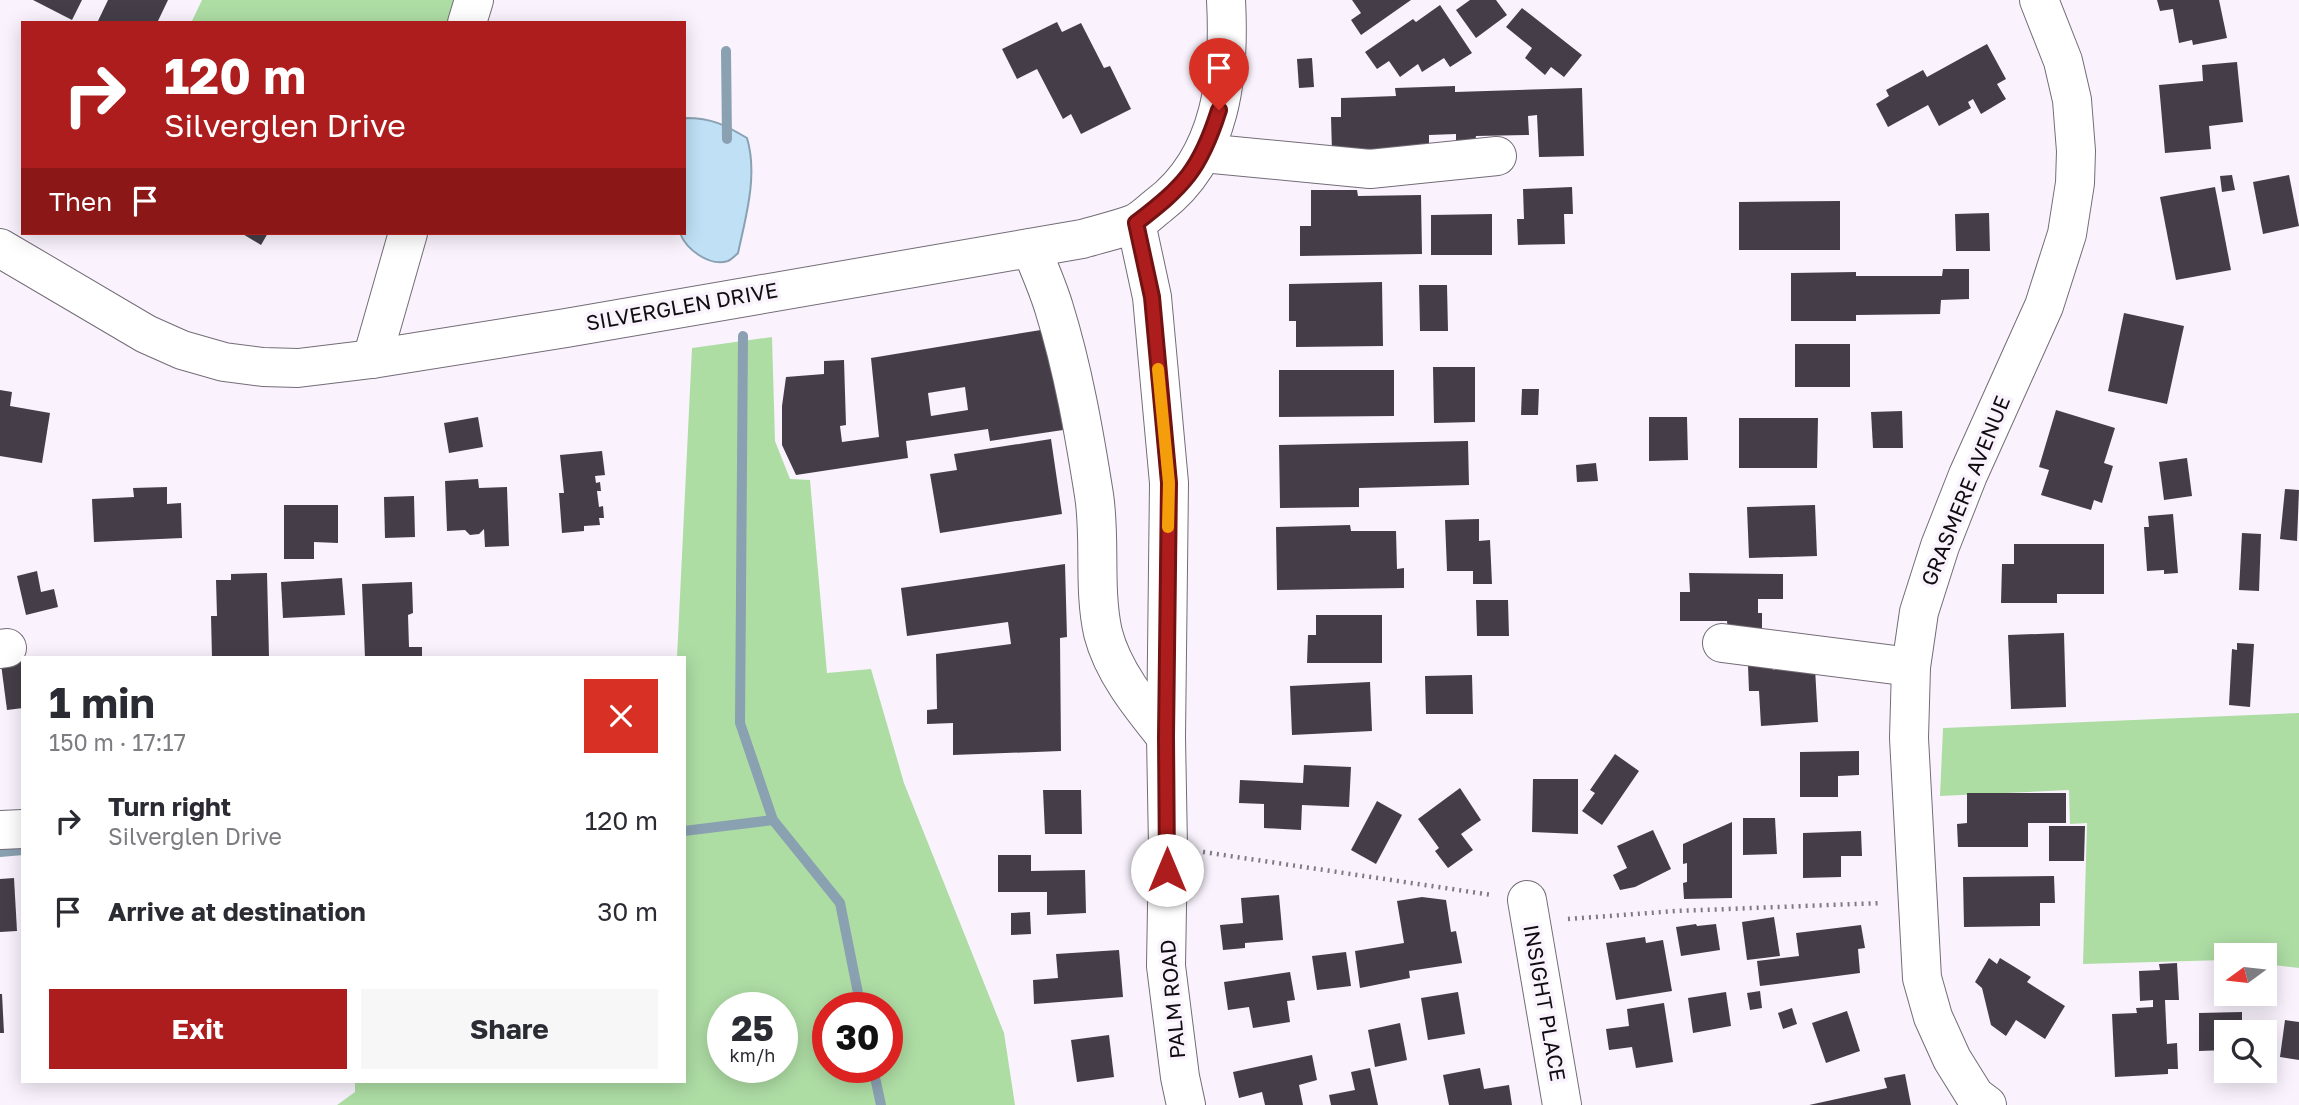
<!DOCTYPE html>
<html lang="en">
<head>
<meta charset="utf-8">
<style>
  :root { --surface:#fff; --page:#f7f7f7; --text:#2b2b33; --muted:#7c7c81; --accent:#ae1d1d }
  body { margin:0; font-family:"Golos Text",sans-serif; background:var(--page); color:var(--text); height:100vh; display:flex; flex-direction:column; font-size:26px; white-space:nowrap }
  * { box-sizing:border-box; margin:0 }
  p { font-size:23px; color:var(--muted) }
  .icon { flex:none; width:38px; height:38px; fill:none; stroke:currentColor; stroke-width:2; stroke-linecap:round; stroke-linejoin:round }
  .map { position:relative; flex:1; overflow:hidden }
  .drawer { position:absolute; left:21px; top:656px; width:665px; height:427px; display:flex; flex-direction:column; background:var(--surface); border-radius:0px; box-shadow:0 4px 18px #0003 }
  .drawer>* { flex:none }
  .banner { position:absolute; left:21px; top:21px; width:665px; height:214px; border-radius:0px; box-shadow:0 4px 18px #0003; background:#ae1d1d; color:#fff; overflow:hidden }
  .needle { width:46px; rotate:255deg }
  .controls { position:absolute; left:2214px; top:943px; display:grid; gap:14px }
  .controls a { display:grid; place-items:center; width:63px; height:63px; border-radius:0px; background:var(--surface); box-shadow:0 4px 18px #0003; font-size:35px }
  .speed { position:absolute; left:707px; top:992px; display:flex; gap:14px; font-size:35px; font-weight:700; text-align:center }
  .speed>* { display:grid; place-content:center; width:91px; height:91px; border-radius:50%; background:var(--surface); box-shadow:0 4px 18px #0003; line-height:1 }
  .speed small { font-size:18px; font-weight:400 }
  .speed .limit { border:10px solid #d22; background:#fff; color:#111 }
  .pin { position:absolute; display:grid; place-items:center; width:60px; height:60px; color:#fff; margin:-72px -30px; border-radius:50% 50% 50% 0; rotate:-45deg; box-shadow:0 0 7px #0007 }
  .pin .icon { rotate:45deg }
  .me { position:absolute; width:77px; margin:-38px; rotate:0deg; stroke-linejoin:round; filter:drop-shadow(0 0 5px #0008) }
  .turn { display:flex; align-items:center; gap:24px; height:147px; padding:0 28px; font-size:32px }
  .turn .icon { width:91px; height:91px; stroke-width:2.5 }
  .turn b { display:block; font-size:49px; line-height:60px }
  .then { display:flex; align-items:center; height:66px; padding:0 28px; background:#0003; gap:14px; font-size:26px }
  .round { display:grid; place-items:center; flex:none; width:74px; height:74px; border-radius:0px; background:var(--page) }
  .summary { display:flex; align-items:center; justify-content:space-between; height:119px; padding:0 28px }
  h1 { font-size:42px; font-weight:700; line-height:52px }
  .primary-button { display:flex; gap:14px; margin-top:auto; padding:14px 28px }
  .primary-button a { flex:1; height:80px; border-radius:0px; background:var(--accent); color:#fff; font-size:28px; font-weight:700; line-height:80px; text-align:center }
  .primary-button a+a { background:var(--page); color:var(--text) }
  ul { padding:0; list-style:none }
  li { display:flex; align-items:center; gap:21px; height:91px; padding:0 28px }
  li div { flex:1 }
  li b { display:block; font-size:26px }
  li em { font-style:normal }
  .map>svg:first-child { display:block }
  .green { fill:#aedda4; fill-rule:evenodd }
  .water { fill:#bfe0f5; stroke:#8aa1b1; stroke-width:2 }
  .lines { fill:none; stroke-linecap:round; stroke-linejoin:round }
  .stream { stroke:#8aa1b1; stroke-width:10 }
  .building { fill:#453e48; fill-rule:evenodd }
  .minor-casing { stroke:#736c77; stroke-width:40 }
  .path { stroke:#807b83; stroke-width:4.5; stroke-dasharray:2 5; stroke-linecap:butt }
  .minor { stroke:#fff; stroke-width:38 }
  .route-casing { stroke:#711313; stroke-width:18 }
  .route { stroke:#ae1d1d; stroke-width:12 }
  .slow { stroke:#f59e0b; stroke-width:12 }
  .labels { text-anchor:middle; stroke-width:7; stroke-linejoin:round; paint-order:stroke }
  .street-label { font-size:21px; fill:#100d11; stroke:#faf3fe }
</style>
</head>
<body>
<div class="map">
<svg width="2299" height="1105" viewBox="0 0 2299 1105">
  <rect width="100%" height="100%" fill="#faf3fe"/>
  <!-- green -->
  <g class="green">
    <path d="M202 0H470L463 23H191Z"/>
    <path d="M772 337 775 441 790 479 810 480 827 673 871 669 904 783 1004 1033 1015 1105H337L355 1092V1082H684V658H677L692 348ZM723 1008H782V1068H723ZM828 1008H887V1068H828Z"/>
    <path d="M2299 713V968L2265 964 2264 956H2226V960L2083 964 2087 823 2070 824 2069 790 1940 796 1943 728Z"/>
  </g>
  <!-- water -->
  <path class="water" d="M686 118C712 118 725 125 747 138 758 175 746 216 738 253 735 256 732 259 728 261 709 267 686 249 680 233H684V122Z"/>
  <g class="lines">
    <!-- stream -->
    <g class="stream">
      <path d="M726 51 727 139"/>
      <path d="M743 336 740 723 773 820 840 903 861 1008"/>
      <path d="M684 831 773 820"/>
      <path d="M0 852 23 850"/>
      <path d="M873 1068 881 1105"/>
    </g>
  </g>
  <!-- building -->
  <g class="building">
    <path d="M33 0H82L72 20Z"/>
    <path d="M108 0H168L157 23H97Z"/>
    <path d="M1352 0H1411L1361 35 1351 20 1361 13Z"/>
    <path d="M1470 0H1496L1507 15 1476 38 1456 10Z"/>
    <path d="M2157 0H2219L2227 38 2193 45 2192 40 2179 43 2173 9 2160 11Z"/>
    <path d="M1440 5 1472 53 1450 67 1444 58 1422 72 1418 64 1400 77 1389 61 1377 69 1365 52 1413 19 1416 22Z"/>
    <path d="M1522 8 1582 55 1564 77 1551 67 1545 75 1525 58 1532 48 1506 27Z"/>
    <path d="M1057 22 1062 32 1081 23 1104 68 1110 66 1131 109 1081 134 1071 114 1063 119 1037 69 1017 79 1002 49Z"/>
    <path d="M1987 44 2006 79 1997 84 2006 99 1981 114 1973 99 1968 102 1971 108 1939 126 1928 105 1888 127 1876 104 1889 96 1886 90 1923 70 1927 77Z"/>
    <path d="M1312 58 1314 87 1299 88 1297 59Z"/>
    <path d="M2237 62 2243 122 2209 126 2211 149 2165 153 2159 85 2203 81 2202 65Z"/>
    <path d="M1455 86V92L1582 88 1584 156 1539 157 1537 115 1528 116 1529 135 1476 136 1475 142 1456 143V134L1429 135V145L1397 147V150L1332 152 1331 117H1341V98L1396 96 1395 88Z"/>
    <path d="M2232 175 2235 190 2222 192 2220 176Z"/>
    <path d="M2289 175 2299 226 2263 234 2253 182Z"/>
    <path d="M1572 187 1573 214H1564L1565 244 1518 245 1517 219H1524L1523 189Z"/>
    <path d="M2215 187 2231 270 2176 280 2160 197Z"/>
    <path d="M1311 190H1357L1358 196 1421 195 1422 254 1300 256V226H1311Z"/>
    <path d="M1840 201V250H1739V202Z"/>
    <path d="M1989 213 1990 251H1956L1955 214Z"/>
    <path d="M1492 214V255H1431V215Z"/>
    <path d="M241 233H268L261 245Z"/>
    <path d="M1943 269H1969V299L1941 300 1940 314 1856 315V321H1791V273L1856 272V276H1942Z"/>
    <path d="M1382 282 1383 346 1296 347V321H1289V284Z"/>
    <path d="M1419 285H1447L1448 331H1420Z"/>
    <path d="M2124 313 2184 326 2167 404 2108 391Z"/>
    <path d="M1047 329 1063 430 990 441 988 429 906 441 908 458 796 475 782 445V406L786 377 824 374V361L844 360 846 425 840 426 842 442 879 437 871 358ZM965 387 968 410 931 416 928 393Z"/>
    <rect x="1795" y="344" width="55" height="43"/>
    <path d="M1433 367H1475V422L1434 423Z"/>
    <path d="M1279 370H1394V416L1279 417Z"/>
    <path d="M1522 389H1539L1538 415H1521Z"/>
    <path d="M0 390 12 392 10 406 50 413 42 463 0 456Z"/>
    <path d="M2056 410 2115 428 2104 463 2113 466 2102 503 2094 500 2091 510 2041 495 2049 470 2039 467Z"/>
    <path d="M1902 411 1903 448H1873L1871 412Z"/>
    <path d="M478 417 483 447 449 453 444 423Z"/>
    <path d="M1649 417H1687L1688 460 1649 461Z"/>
    <path d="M1739 418H1818L1817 468H1739Z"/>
    <path d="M1051 439 1062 514 940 533 930 474 957 470 954 454Z"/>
    <path d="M1468 441 1469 485 1359 488V507L1280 508 1279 445Z"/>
    <path d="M602 451 605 475 595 476 596 483 600 482 601 491H597L599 507 603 506 604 518H599L600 525 584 526V531L562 533 559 493H564L560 455Z"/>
    <path d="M2187 458 2192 496 2164 500 2159 462Z"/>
    <path d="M1596 463 1598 481 1577 482 1576 465Z"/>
    <path d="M478 479 479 488 507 487 509 546 485 547 484 529 479 534 470 535 465 530 447 531 445 481Z"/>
    <path d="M167 487V504L181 503 182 538 94 542 92 499 134 497 133 488Z"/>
    <path d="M2285 489 2299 490 2297 541 2280 539Z"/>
    <path d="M414 496 415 537 385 538 384 497Z"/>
    <path d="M284 505H338V543L314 542V559H284Z"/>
    <path d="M1815 505 1817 556 1749 558 1747 507Z"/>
    <path d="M2173 514 2178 573 2164 574V570L2147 571 2144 527H2149L2148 516Z"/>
    <path d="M1479 519V541L1490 540 1492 584H1473V571H1447L1445 520Z"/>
    <path d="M1350 525 1351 531H1396L1397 569 1404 568V588L1277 590 1276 527Z"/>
    <path d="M2242 533 2261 534 2259 591 2239 590Z"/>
    <path d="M2014 544H2104V594H2057V603H2001L2002 564H2014Z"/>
    <path d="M1065 564 1067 637 1060 638 1061 751 953 755V723L927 724V710L937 709 936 654 1011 644 1008 622 907 636 901 588Z"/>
    <path d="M37 571 41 592 54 589 58 607 26 615 17 576Z"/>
    <path d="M267 573 269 657 212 658 211 616H217L216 580H231V574Z"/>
    <path d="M1689 573 1783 574V599H1758V613H1762V631H1728L1727 621H1680V592H1690Z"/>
    <path d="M342 578 345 615 283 618 281 582Z"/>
    <path d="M412 582 413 613 408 615 409 647H422V658H365L362 584Z"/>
    <path d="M1476 600H1508L1509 636H1477Z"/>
    <path d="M1316 615H1382V663H1307L1308 635H1316Z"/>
    <path d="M2064 633 2066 707 2011 709 2008 635Z"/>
    <path d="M2237 643 2254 644 2250 707 2229 705 2232 649 2237 650Z"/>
    <path d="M23 661V708L7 710 1 664Z"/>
    <path d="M1773 665V670L1815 668 1818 722 1761 726 1759 691H1749L1748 666Z"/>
    <path d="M1472 675 1473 714H1426L1425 676Z"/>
    <path d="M1370 682 1372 731 1292 735 1290 686Z"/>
    <path d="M1859 751V775L1838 776V797H1800V752Z"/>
    <path d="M1615 754 1639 771 1602 825 1582 811 1595 793 1590 790Z"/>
    <path d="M1304 765 1351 767 1349 807 1302 805 1301 830 1264 828V804L1239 803 1240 780 1303 783Z"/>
    <path d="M1533 779H1578V834L1532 832Z"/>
    <path d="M1460 788 1481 820 1461 834 1473 850 1448 868 1435 851 1439 848 1418 819Z"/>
    <path d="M1043 790H1081L1082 834H1045Z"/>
    <path d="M1967 793H2066V823H2028V847H1958L1957 824 1967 823Z"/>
    <path d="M1377 801 1402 815 1376 864 1351 850Z"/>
    <path d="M1743 818H1775L1777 854 1743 855Z"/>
    <path d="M1732 822V898L1684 899 1683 883 1687 882V863L1683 864V844Z"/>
    <path d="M2049 826H2085L2084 861H2049Z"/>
    <path d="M1653 830 1671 869 1635 887 1620 890 1613 875 1627 868 1617 846Z"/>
    <path d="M1861 831 1862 856H1841V877L1803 878V833Z"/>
    <path d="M998 855H1031V871L1085 870 1086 913 1047 915V892H998Z"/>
    <path d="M2054 876 2055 903H2040V926L1964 927 1963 877Z"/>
    <path d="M14 878 17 931 0 932V879Z"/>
    <path d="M1279 895 1283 940 1245 943V948L1223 950 1220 925 1243 923 1241 898Z"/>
    <path d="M1422 897 1446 900 1451 932 1456 931 1462 963 1409 971 1410 978 1360 988 1355 951 1404 943 1397 901Z"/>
    <path d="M1030 912 1031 934 1011 935V913Z"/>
    <path d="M1774 917 1780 956 1747 960 1742 922Z"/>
    <path d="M1696 924 1697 926 1716 924 1720 950 1681 956 1676 927Z"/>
    <path d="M1861 925 1865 948 1858 949 1860 973 1760 986 1757 961 1799 956 1796 933Z"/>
    <path d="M1645 937 1646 943 1663 940 1672 991 1616 1000 1606 943Z"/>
    <path d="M1119 950 1123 997 1034 1004 1033 980 1058 978 1056 954Z"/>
    <path d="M1346 952 1351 986 1317 990 1312 956Z"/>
    <path d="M1989 958 1997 964 2000 958 2031 977 2027 982 2065 1006 2045 1039 2016 1020 2006 1036 1991 1025 1982 988 1975 982Z"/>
    <path d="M2177 963 2179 1000H2165L2167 1044 2177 1043 2178 1069H2168V1074L2115 1077 2112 1014 2137 1013 2136 1008 2153 1007V1000L2140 1001 2139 971 2160 970 2159 964Z"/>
    <path d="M1290 972 1295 1000 1287 1001 1290 1022 1253 1028 1249 1007 1228 1010 1224 982Z"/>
    <path d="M1760 991 1762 1008 1750 1010 1747 993Z"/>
    <path d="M1458 992 1465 1034 1428 1040 1421 998Z"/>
    <path d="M1726 992 1731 1026 1693 1033 1688 998Z"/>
    <path d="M0 994H2L4 1033H0Z"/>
    <path d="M1664 1003 1673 1062 1636 1068 1632 1047 1609 1050 1606 1029 1629 1026 1627 1009Z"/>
    <path d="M1792 1008 1797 1024 1783 1029 1778 1013Z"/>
    <path d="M1847 1011 1860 1051 1826 1063 1812 1023Z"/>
    <path d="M2242 1012V1032H2226V1050L2199 1051V1013Z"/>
    <path d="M2285 1020 2299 1022V1060L2280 1057Z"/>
    <path d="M1400 1023 1407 1060 1375 1067 1368 1030Z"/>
    <path d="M1109 1035 1114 1077 1077 1082 1071 1040Z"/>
    <path d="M1312 1055 1317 1080 1299 1085 1303 1105H1265L1262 1092 1239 1098 1233 1072Z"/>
    <path d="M1370 1068 1378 1105H1331L1329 1095 1355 1090 1351 1072Z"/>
    <path d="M1480 1068 1484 1089 1509 1085 1512 1105H1449L1443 1075Z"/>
    <path d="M1905 1074 1911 1105H1809L1887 1088 1884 1078Z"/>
  </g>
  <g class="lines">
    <defs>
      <g id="minor">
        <path d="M467 23 474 0"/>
        <path d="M1203 153 1370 169 1497 156"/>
        <path d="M1136 223 1152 297 1169 483 1166 737 1168 847 1166 966 1180 1077 1186 1105"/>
        <path d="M0 248 146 334 182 350 224 362 263 367 298 368 372 359 566 328 1082 239C1099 234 1117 230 1133 224 1143 220 1151 211 1159 205 1222 157 1230 74 1226 0"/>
        <path d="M1031 248C1039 268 1048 288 1054 308 1073 369 1084 432 1094 495 1101 540 1093 588 1103 633 1113 672 1141 706 1166 737"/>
        <path d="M372 359 408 233"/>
        <path d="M1722 643 1911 667"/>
        <path d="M0 649 7 648"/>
        <path d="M0 830 23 829"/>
        <path d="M1527 900 1562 1105"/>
        <path d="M1987 1105 1975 1096 1952 1059 1933 1017 1922 978 1909 738 1911 667 1919 612 1940 546 1968 475 2044 306 2067 234 2075 183 2076 151 2072 100 2063 61 2039 0"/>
      </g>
    </defs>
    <!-- minor casing -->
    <use href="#minor" class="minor-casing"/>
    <!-- path -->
    <g class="path">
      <path d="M1203 852 1492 895"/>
      <path d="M1568 919 1676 911 1881 903"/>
    </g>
    <!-- minor -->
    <use href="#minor" class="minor"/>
  </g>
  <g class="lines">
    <defs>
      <path id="route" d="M1167 870 1166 737 1169 483 1152 297 1136 223C1184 186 1200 170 1219 110"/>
    </defs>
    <!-- route casing -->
    <use href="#route" class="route-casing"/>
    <!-- route -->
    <use href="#route" class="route"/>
    <!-- slow -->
    <path class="slow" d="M1158 369 1169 483 1168 527"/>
  </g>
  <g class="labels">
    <!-- street labels -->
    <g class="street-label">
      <text transform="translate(682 307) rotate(-10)" y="7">SILVERGLEN DRIVE</text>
      <text transform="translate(1966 491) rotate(-68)" y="7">GRASMERE AVENUE</text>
      <text transform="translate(1173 999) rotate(-95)" y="7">PALM ROAD</text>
      <text transform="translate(1544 1003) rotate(80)" y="7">INSIGHT PLACE</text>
    </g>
  </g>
</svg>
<div class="controls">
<a><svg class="needle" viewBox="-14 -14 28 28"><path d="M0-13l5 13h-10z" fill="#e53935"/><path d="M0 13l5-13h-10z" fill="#7c7c81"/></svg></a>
<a><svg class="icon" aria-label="search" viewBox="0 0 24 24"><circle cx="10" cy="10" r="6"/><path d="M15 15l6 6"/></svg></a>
</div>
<div class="speed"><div>25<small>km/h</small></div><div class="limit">30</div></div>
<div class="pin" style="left:1219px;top:110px;background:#d93025"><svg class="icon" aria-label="arrive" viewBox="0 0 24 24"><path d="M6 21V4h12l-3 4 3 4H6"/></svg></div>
<svg class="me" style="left:1167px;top:870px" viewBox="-20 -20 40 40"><circle r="19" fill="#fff"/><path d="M0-13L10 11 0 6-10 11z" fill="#ae1d1d"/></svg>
<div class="banner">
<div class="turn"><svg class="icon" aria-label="right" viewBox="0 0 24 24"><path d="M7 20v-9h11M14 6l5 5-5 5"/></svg><div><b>120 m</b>Silverglen Drive</div></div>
<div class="then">Then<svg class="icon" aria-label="arrive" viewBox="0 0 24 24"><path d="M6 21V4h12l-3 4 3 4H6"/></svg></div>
</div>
<section class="drawer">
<div class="summary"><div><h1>1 min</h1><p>150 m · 17:17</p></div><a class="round" style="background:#d93025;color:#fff"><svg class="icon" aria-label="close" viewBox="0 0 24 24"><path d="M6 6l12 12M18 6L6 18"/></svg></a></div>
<ul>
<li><svg class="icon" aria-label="right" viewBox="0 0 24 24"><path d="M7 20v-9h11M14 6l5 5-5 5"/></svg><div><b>Turn right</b><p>Silverglen Drive</p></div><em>120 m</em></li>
<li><svg class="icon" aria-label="arrive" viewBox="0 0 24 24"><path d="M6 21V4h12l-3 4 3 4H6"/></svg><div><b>Arrive at destination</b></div><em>30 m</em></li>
</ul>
<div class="primary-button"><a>Exit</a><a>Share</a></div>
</section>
</div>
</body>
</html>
